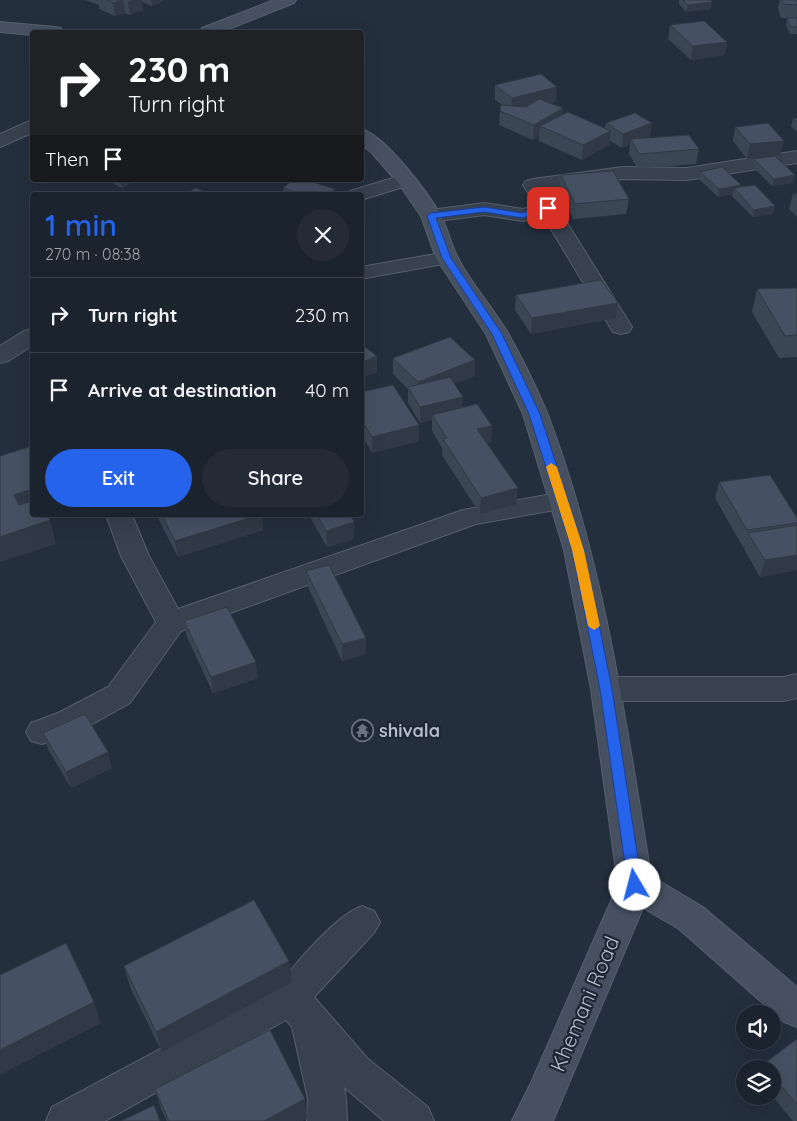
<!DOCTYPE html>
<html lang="en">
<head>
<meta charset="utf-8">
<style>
  :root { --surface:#1b232e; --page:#242b36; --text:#f1f3f6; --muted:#a0a4aa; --line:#39404a; --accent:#2563eb }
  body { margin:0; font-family:Quicksand,sans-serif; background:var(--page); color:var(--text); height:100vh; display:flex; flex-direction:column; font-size:19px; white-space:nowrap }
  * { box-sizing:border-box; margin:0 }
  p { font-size:16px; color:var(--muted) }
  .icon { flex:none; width:28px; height:28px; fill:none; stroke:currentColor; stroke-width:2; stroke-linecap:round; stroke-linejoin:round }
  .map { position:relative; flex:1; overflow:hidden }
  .panel { position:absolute; left:30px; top:192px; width:334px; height:325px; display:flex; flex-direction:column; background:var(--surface); border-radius:5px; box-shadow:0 5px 20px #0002,0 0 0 1px var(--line) }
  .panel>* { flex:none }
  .banner { position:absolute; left:30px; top:30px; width:334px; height:152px; border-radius:5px; box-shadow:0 5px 20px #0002,0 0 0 1px var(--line); background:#202124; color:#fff; overflow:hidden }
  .buttons { position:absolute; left:736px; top:1005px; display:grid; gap:10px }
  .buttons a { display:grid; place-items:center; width:45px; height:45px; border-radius:50%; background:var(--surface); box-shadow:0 5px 20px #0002,0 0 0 1px var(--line); font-size:25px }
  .pin { position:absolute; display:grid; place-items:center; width:42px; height:42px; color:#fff; margin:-21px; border-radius:10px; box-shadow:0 2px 8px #0006 }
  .me { position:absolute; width:55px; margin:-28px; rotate:352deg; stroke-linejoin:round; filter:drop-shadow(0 0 4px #0008) }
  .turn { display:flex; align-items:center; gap:18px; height:105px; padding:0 15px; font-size:22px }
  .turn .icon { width:65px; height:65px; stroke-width:2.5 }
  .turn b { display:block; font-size:35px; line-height:42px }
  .then { display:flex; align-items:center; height:48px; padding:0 15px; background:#0003; gap:10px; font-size:19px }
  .round { display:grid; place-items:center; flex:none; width:52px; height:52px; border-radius:26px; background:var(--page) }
  .headline { display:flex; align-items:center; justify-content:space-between; height:85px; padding:0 15px }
  h1 { font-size:30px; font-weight:600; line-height:38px; color:var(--accent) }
  .action { display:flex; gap:10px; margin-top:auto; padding:10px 15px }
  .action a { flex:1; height:58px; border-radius:30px; background:var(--accent); color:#fff; font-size:20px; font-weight:600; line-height:58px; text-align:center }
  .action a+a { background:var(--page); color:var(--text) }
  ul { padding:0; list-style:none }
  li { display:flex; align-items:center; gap:15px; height:75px; padding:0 15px; border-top:1px solid var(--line) }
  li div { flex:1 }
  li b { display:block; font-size:19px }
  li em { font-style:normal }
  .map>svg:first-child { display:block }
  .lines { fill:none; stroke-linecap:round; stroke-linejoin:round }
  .street-casing { stroke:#565f6c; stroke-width:2 }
  .secondary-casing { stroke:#565f6c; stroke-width:2 }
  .street { fill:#38414e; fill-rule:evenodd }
  .secondary { fill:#465061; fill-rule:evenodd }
  .wall { fill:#3b4654 }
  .shaded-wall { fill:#303945 }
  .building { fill:#455162; stroke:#303945 }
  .route { fill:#2563eb; stroke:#184099 }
  .slow { fill:#f59e0b }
  .labels { text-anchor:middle; stroke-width:4.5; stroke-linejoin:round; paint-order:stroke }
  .poi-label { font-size:18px; font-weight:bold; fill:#b4bcc9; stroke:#1d2633; text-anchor:start }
  .near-street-label { font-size:21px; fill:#b4bcc9; stroke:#1d2633 }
</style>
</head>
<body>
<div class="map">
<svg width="797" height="1121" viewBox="0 0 797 1121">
  <rect width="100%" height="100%" fill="#242f3e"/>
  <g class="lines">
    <defs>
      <g id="street">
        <path d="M32 120V133L0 147V134Z"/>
        <path d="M797 151V163L687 180 623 179 546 189 632 327 629 332 621 334 613 332 610 327 543 216 523 221 484 215 431 222 424 220 421 216 424 212 431 210 484 203 523 209 536 205 523 185 526 181 533 179 623 167 687 168Z"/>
        <path d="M406 174 413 176 416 180 413 184 361 200V195H347L350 191Z"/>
        <path d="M447 252 454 254 458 258 454 262 366 278 361 277V267Z"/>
        <path d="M32 329V346L8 361 0 363V346L24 331Z"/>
        <path d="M563 492 572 495 576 501 572 507 476 524 181 631 130 703 80 731 42 744 31 741 26 732 31 723 58 713 108 687 156 622 121 556 106 515H132L149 556 178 609 463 510Z"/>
        <path d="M797 674V698L783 701H606L595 697 591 689 595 681 606 677H783Z"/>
        <path d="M362 906 374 911 380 922 374 933 314 997 368 1059 428 1107 434 1121H384L344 1087 346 1099 347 1121H307L308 1099 292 1027 286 1020 105 1121H46L52 1107 278 986C297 962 335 916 362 906Z"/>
      </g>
      <g id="secondary">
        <path d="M274 0H296L294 3 221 32H200L202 28Z"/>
        <path d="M0 22 55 27 61 28 63 32H32V35L0 32Z"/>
        <path d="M361 129C385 135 429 194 441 216 448 229 451 245 458 258 472 285 493 308 508 333 521 356 538 391 548 415 604 563 626 721 651 876L703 907 797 987V1027L784 1022 679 929 643 908 553 1121H512L531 1083 618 885 591 689 564 550 523 414 486 334 436 258 421 216 399 184 372 153 361 144Z"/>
      </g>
    </defs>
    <!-- street casing -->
    <use href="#street" class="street-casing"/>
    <!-- secondary casing -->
    <use href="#secondary" class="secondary-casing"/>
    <!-- street -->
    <use href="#street" class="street"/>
    <!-- secondary -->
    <use href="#secondary" class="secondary"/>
  </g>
  <!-- wall -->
  <g class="wall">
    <path d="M85 0H163V1L152 6 141 1 143 10 130 15 125 13 115 16 99 9V5Z"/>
    <path d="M679 0H711V9L686 12 679 4Z"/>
    <path d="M780 0H797V34H790L786 25 787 18H781L778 8Z"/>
    <path d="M670 25 727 42 725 55 691 60 668 39Z"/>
    <path d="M495 85 556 101 549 103 562 115 605 128 606 123 650 138 699 149 696 164 637 168 629 154 630 145 622 148 610 141 609 145 582 160 539 141V136L533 140 499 125 500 111 502 105 495 100Z"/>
    <path d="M797 118V132L791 126 793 119Z"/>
    <path d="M735 127 784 141 780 155 775 156 793 183 772 186 753 167 754 159 772 156 747 159 733 141Z"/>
    <path d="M700 172 741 185V187L775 206 773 214 753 217 732 196 733 194 718 197 699 179Z"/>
    <path d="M561 175 629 199 626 214 573 219 559 190Z"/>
    <path d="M106 180H137L122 188Z"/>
    <path d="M283 188 335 195H283Z"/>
    <path d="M793 194H797V217L789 209Z"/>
    <path d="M797 288V357L779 358 752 312 757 289Z"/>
    <path d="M516 295 618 303 616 318 531 334 515 310Z"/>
    <path d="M393 358 475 376 454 384 462 408 492 426 491 442 487 443 516 504 480 514 442 455V448L432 431V420L420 423 408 403V389L393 374Z"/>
    <path d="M361 392 419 425V441L372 453 361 434Z"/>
    <path d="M719 482 797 518V570L760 577 744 549 745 546 743 547 715 498Z"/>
    <path d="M158 515H262L263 530 178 557 159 520Z"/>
    <path d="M309 515H350L354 522V539L327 547Z"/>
    <path d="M306 571 366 638V654L342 661 308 587Z"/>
    <path d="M184 621 258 678 213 693 187 637Z"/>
    <path d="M43 733 112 768 71 788 48 749Z"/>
    <path d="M289 961 292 982 162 1052 130 987 124 966Z"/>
    <path d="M797 1039V1121H793L772 1096V1069H761L762 1065Z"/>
    <path d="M155 1089 307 1118 302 1121H167L161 1109Z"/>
  </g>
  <!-- shaded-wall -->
  <g class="shaded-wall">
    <path d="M121 0H123L125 13 115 16 113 3Z"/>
    <path d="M132 0H141L143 10 130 15 128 2Z"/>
    <path d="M151 0H163V1L152 6Z"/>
    <path d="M712 2 711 9 686 12 688 5Z"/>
    <path d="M727 42 725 55 691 60 693 46Z"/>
    <path d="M557 87 556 101 511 112 512 98Z"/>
    <path d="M563 108 562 123 540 126 539 136 533 140 534 125Z"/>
    <path d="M652 123 650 138 631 139 630 145 622 148 623 134Z"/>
    <path d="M611 131 609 145 582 160 583 145Z"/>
    <path d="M784 141 780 155 747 159 750 144Z"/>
    <path d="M795 175 793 183 772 186 774 179Z"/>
    <path d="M120 180H137L122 188Z"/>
    <path d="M741 185 740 193 734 188 733 194 718 197 719 189Z"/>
    <path d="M335 189V195H328Z"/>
    <path d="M775 206 773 214 753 217 754 210Z"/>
    <path d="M618 303 616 318 531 334 532 318Z"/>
    <path d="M377 356V372L361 379V363Z"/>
    <path d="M475 360V376L418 398V382Z"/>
    <path d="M463 397 462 413 432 415V420L420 423V407Z"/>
    <path d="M419 425V441L372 453V437Z"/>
    <path d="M492 426 491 442 476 445 477 429Z"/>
    <path d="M518 488 516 504 480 514 481 498Z"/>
    <path d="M32 489V514L20 518 14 495Z"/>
    <path d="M259 515H262L263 530 178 557 175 541Z"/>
    <path d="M50 520 56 544 0 562V537Z"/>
    <path d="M354 522V539L327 547 326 531Z"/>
    <path d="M797 555V570L760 577 765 560Z"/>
    <path d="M366 638V654L342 661V644Z"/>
    <path d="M256 662 258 678 213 693 211 677Z"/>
    <path d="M108 752 112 768 71 788 66 772Z"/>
    <path d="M289 961 292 982 162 1052 156 1032Z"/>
    <path d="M94 1002 101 1023 0 1075V1050Z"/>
    <path d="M305 1099 307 1118 302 1121H264Z"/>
  </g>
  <!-- building -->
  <g class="building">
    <path d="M107 0H121L113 3Z"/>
    <path d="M683 0H711L712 2 688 5Z"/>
    <path d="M782 0H797V5L783 4Z"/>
    <path d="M787 18H797V27H791Z"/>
    <path d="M704 21 727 42 693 46 670 25Z"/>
    <path d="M541 74 557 87 512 98 495 85Z"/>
    <path d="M539 99 563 108 534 125 500 111 501 105 526 107Z"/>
    <path d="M568 112 611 131 583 145 540 126Z"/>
    <path d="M635 113 652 123 623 134 606 123Z"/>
    <path d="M797 118V123L793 119Z"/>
    <path d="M768 123 784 141 750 144 735 127Z"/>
    <path d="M689 135 699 149 639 154 631 139Z"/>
    <path d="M775 156 795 175 774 179 754 159Z"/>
    <path d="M722 167 741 185 719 189 700 172Z"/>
    <path d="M613 171 629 199 575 204 561 175Z"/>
    <path d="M293 180H306L335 189 328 195H305L283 188Z"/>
    <path d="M755 185 775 206 754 210 734 188Z"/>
    <path d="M196 188 208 193 204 195H183Z"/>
    <path d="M793 194H797V198Z"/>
    <path d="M601 280 618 303 532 318 516 295Z"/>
    <path d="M797 288V335L785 336 757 289Z"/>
    <path d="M450 337 475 360 418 382 393 358Z"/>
    <path d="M361 344 377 356 361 363Z"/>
    <path d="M450 377 463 397 420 407 408 387Z"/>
    <path d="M393 385 419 425 372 437 361 419V392Z"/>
    <path d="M477 404 492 426 477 429 518 488 481 498 443 439 447 438 432 415Z"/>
    <path d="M32 446V489L14 495 19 505 32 501V515H48L50 520 0 537V456Z"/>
    <path d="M770 475 797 518V523L747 530 719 482Z"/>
    <path d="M162 515H259L175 541Z"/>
    <path d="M317 515H350L354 522 326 531Z"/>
    <path d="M797 525V555L765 560 748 533Z"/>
    <path d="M329 565 366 638 342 644 306 571Z"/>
    <path d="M227 607 256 662 211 677 184 621Z"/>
    <path d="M85 714 108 752 66 772 43 733Z"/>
    <path d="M254 900 289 961 156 1032 124 966Z"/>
    <path d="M66 943 94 1002 0 1050V975Z"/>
    <path d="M270 1030 305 1099 264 1121H169L155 1089Z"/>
    <path d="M797 1039V1104L772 1076V1069H766L762 1065Z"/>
    <path d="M154 1105 160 1121H121Z"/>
  </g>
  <!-- route -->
  <path class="route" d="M548 205 552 208 551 209 523 218 484 212 436 218 451 258 502 334 540 414 584 550 612 689 642 885 640 889 635 891 630 889 628 885 600 689 572 550 529 414 492 334 442 258 427 216 431 213 484 207 522 213Z"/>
  <!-- slow -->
  <path class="slow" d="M551 463 557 467 584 550 600 626 594 630 588 626 572 550 546 467Z"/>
  <!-- icons -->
  <defs>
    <symbol id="temple-ring" viewBox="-11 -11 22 22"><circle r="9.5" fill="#1d2633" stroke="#6b7280" stroke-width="1.5"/><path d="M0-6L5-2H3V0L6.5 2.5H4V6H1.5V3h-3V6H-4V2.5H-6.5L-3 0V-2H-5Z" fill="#6b7280"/></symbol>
  </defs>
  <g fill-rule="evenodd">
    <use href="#temple-ring" x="350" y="718" width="25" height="25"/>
  </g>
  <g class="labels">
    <!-- poi labels -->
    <g class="poi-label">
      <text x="379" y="737">shivala</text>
    </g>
    <!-- near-street labels -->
    <g class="near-street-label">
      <text transform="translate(585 1004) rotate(-67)" y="7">Khemani Road</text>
    </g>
  </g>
</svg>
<div class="buttons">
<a><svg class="icon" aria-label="sound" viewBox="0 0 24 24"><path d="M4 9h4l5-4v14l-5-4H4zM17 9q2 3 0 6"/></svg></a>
<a><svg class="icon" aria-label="layers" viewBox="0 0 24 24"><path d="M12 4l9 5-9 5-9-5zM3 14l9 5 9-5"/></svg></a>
</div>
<div class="pin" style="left:548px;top:208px;background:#d93025"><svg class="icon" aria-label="arrive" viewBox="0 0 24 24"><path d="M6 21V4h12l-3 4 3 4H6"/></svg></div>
<svg class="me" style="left:635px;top:885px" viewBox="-20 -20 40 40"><circle r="19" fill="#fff"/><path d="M0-13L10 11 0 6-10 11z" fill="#2563eb"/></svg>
<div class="banner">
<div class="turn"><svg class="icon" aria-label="right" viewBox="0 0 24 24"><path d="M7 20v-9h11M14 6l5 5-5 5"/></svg><div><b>230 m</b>Turn right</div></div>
<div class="then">Then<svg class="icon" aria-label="arrive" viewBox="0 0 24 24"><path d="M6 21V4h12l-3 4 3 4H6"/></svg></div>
</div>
<section class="panel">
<div class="headline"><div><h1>1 min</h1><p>270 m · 08:38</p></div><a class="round"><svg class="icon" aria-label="close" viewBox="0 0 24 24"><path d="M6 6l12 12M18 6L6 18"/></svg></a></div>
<ul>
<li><svg class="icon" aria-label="right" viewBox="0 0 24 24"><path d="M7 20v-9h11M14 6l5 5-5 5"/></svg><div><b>Turn right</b></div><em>230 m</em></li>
<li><svg class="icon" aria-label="arrive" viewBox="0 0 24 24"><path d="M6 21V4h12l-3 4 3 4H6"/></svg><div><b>Arrive at destination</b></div><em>40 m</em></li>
</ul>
<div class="action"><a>Exit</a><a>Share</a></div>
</section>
</div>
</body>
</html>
